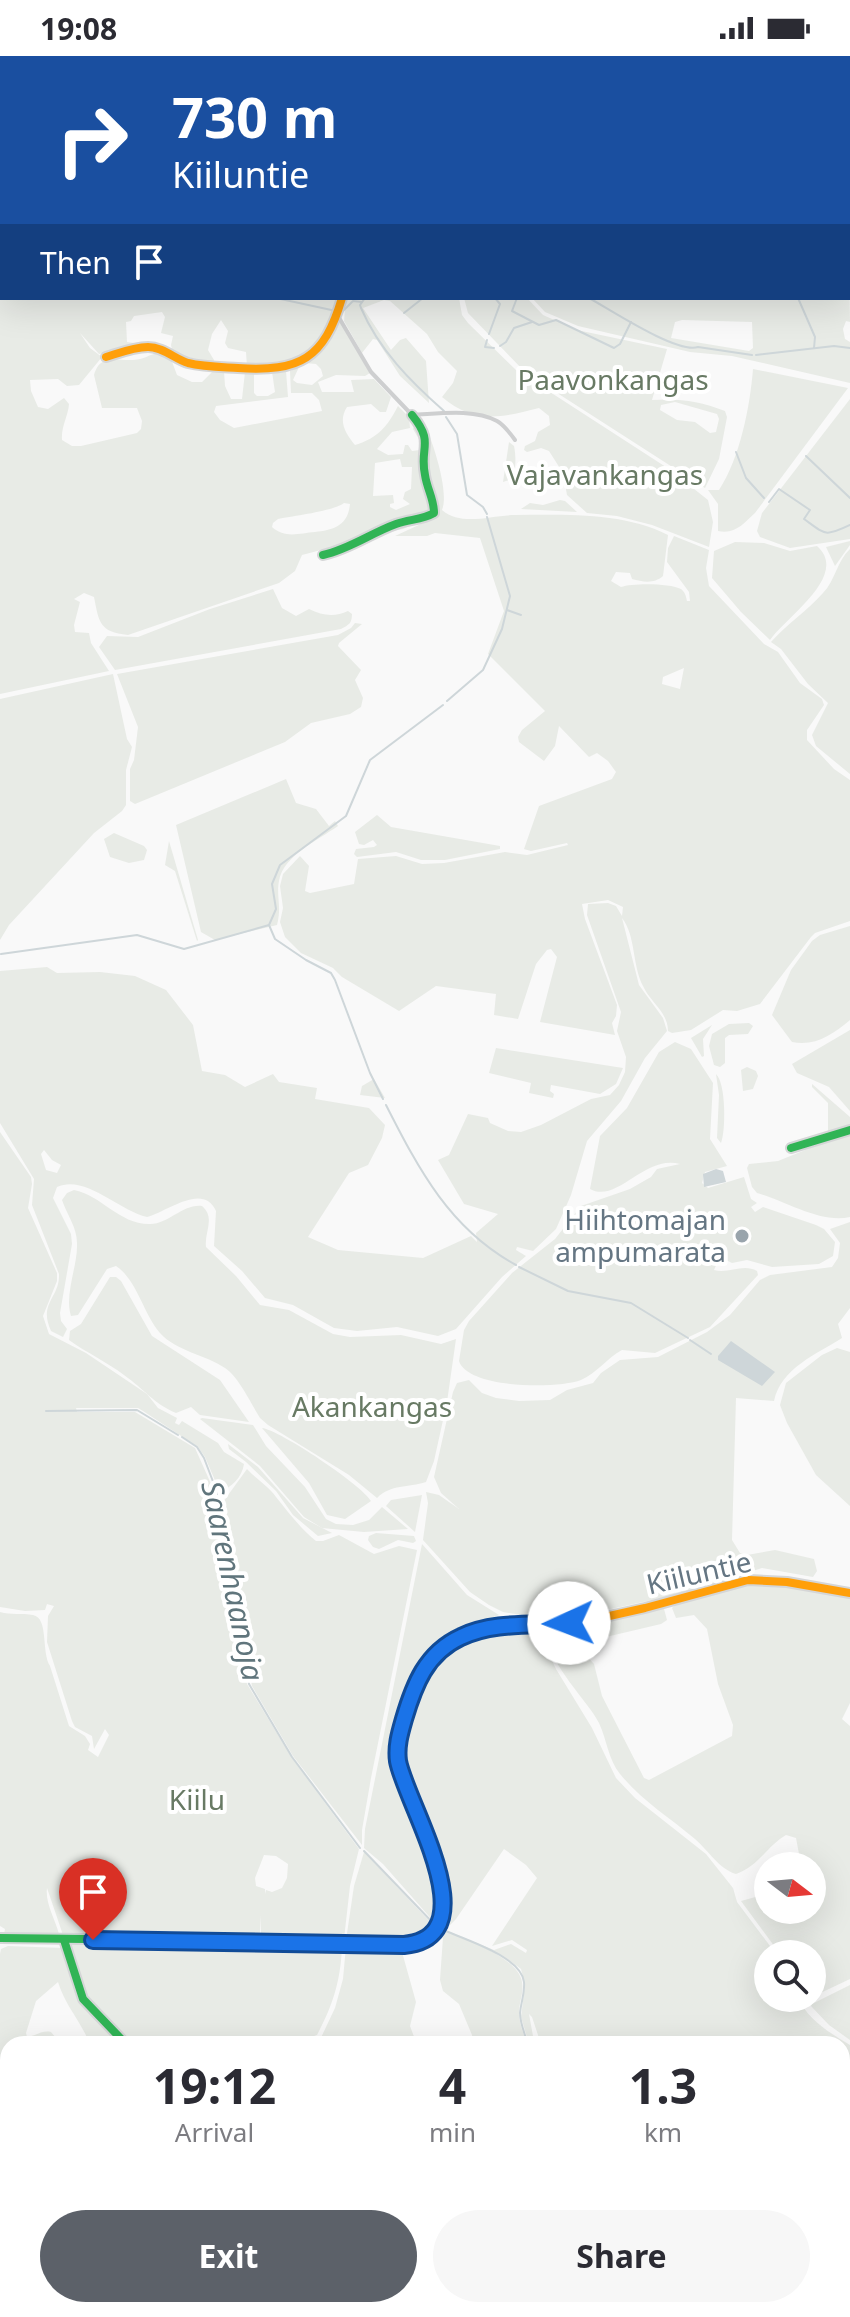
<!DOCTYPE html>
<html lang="en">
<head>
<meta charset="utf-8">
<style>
  :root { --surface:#fff; --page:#f7f7f7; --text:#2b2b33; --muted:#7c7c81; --accent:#5c6169 }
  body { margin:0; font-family:"Noto Sans",sans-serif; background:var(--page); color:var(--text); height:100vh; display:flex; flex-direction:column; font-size:30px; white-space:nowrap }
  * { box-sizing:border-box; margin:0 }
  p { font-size:26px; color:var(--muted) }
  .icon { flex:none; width:44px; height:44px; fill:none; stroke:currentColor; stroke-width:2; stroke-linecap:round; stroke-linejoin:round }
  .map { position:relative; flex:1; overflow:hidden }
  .panel { position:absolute; left:0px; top:1980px; width:850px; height:282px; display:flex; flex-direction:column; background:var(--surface); border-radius:24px 24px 0 0; box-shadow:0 8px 32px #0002 }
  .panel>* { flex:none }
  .guide { position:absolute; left:0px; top:0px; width:850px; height:244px; box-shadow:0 8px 32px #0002; background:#1a4fa0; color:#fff; overflow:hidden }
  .needle { width:52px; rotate:106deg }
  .buttons { position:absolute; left:754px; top:1796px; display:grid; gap:16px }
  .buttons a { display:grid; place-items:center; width:72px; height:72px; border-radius:50%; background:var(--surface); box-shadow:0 8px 32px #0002; font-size:40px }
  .pin { position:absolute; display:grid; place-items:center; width:68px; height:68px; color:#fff; margin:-82px -34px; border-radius:50% 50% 50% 0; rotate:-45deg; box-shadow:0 0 8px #0007 }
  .pin .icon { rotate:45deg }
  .me { position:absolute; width:88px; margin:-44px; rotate:268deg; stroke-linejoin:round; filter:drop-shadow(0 0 6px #0008) }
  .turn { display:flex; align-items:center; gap:28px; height:168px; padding:0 40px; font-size:36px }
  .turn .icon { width:104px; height:104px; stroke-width:2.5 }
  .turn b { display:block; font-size:56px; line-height:68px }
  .then { display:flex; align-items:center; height:76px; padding:0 40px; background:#0003; gap:16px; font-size:30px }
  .eta { display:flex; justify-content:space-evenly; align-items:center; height:136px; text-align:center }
  .eta b { font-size:48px; font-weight:700; line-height:56px }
  .cta { display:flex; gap:16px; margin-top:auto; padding:16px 40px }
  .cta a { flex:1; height:92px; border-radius:48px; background:var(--accent); color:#fff; font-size:32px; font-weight:700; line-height:92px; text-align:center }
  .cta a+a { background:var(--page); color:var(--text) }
  .status { display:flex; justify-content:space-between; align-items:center; height:56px; padding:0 40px; background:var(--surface); direction:ltr }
  .status svg { height:22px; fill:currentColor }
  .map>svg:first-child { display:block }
  .green { fill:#e8ebe6; fill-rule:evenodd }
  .water { fill:#ced6d9 }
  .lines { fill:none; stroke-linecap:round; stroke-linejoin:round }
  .stream { stroke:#ced6d9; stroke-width:2 }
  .fast-casing { stroke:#d5d6d7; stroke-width:12 }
  .slow-casing { stroke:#d5d6d7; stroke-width:12 }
  .street { stroke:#cecfd0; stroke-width:4 }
  .fast { stroke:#30b455; stroke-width:8 }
  .slow { stroke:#ff9f0a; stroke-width:8 }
  .route-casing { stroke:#114b97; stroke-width:20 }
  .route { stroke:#1a73e8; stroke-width:14 }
  .poi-dot { fill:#99a4ac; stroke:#fff; stroke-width:3 }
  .labels { text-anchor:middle; stroke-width:8; stroke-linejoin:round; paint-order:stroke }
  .park-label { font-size:28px; fill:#687a64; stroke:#fff }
  .poi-label { font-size:28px; fill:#657683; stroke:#fff; text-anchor:end }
  .street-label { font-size:28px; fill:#657683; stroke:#fff }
  .water-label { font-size:30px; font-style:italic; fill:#60757c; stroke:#fff }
</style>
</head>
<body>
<div class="status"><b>19:08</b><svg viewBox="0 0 49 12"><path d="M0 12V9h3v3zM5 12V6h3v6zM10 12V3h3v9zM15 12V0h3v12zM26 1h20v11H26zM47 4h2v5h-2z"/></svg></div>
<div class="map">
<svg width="850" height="2261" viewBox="0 0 850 2261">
  <rect width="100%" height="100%" fill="#f9f9f9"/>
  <!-- green -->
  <g class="green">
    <path d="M0 0 357 2H2V242H340C333 267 321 300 293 308 279 312 261 310 247 311L246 296 228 292 225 287 228 275 221 264 212 278 208 294 214 304 213 307 173 298 171 289 173 280 161 277 165 261 162 256 134 260 131 265 126 266 127 286 141 288 142 290 99 298 80 277 90 292 102 301 79 329 67 330 58 323 30 324 31 335 38 351 48 353 64 342 69 348C68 361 61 370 62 384L72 390H81L137 377 141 373 142 365 137 352H102L94 319C100 297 117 305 133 304 152 303 151 291 171 303L177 319 192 326H202L215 313 224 315 225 330 231 343H242L245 316H254V337L257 340H268L275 336 272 316 286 315 288 341 216 350 214 356 220 364 234 372 322 355 319 344 312 337H291L290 315 299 311 293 324 297 327 312 329 323 320 321 313 316 308 305 307 326 291 340 266 370 317 365 320 336 319 318 326 322 336H354L351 324 374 323 391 341 386 356H380L371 348 347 351C338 365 345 377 355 389 378 382 387 371 398 350L409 361 410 372 392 376 377 393 388 399 403 398 405 389H408L412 395 420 394V385L413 373 418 361 422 362C431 380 450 435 442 454 462 471 491 459 515 459 564 459 623 456 668 479L663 520C654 528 643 526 632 523L630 517 616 516 611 525 621 531C632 527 670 527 681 533 685 536 686 540 687 545H690L689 536 667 506 668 492 674 480 709 494 706 512 709 530 764 588 778 596 800 627 822 643 824 649 807 674V684L834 713 850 724V865L815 877 811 881 760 948 737 955 723 954 691 974 672 977 668 975C668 956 650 946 643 930 632 909 636 880 622 862L639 929 663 962 667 975 645 1002 621 1045 587 1085 571 1139 556 1173 533 1195 517 1191 516 1194 526 1200 502 1221 456 1273 438 1280 397 1271 357 1275 334 1272 293 1249 265 1242 242 1215 214 1190 216 1155C203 1126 167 1156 147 1161 118 1154 85 1118 57 1131L53 1142 71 1178 72 1188 60 1257 61 1265 67 1273 63 1281 51 1275C38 1247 60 1242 59 1218L32 1149 34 1123 0 1067V915L47 911 57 917 100 916 135 920 166 934 193 969 202 1015 225 1019 245 1031 273 1018 279 1026 317 1032 315 1043 369 1052 385 1069 382 1082 368 1109 349 1117 308 1181 338 1194 423 1202 471 1180 477 1186 476 1177 498 1158 464 1148 438 1104 449 1099 468 1058 488 1062 490 1067 508 1075 521 1076 541 1069 591 1043 610 1039 619 1029 625 1016 626 1001 617 975 621 956 587 859 588 848 608 847 616 850 622 860 623 851 608 844 582 848 585 863 617 949 616 960 612 967 615 979 540 966 557 901 551 893 547 894 536 908 518 963 494 959 496 938 436 930 399 955 342 921 333 912 301 897 285 881 280 866 283 852 280 830 283 818 300 800 309 810 305 835 310 837 354 828 358 803 396 800 422 808 444 807 505 796 527 799 568 789 567 787 531 795 524 793 539 750 612 723 616 716 608 705 597 697 589 701 559 670 555 690 544 705 519 686 518 681 522 674 545 655 488 598 504 555 480 482 435 477 427 480H395L423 467 421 465 403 473 388 476 377 475 342 493 321 494 302 499 295 515 279 527 128 579C99 576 99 566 94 541L84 537 74 543 80 546 74 569 75 576 89 577 91 587 109 615 0 638ZM400 403 402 411H412L411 433 405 436 403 443 410 448 396 454 390 451V448L394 447 393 439 373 440 375 407ZM344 447 350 448C348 470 333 474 315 476 300 477 285 483 272 471L273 467 278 463C293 460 334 455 344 447ZM684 612 680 633 662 628 663 621ZM44 1094 52 1104 61 1109 57 1117 46 1114 41 1098Z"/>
    <path d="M435 0H596L598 2H435Z"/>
    <path d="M848 143 850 266 846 265 843 273 845 283 850 286V327L732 300 690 296 578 270 545 256 532 242H848ZM682 264 752 266 753 292 749 295 671 282 675 266Z"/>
    <path d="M346 242H459L462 259 468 267 516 314 669 413 708 444 713 466 709 491 652 469 617 460 587 457 567 439 563 417 549 395 541 392 527 396 524 394 525 390 535 385 538 376 550 369 549 360 539 352C501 362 474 368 442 341L453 327 457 315 438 296 427 278 390 245 384 244 363 252 391 294 400 284 406 282 426 305 429 347 400 320 377 284 373 283 362 297 344 265Z"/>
    <path d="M464 242H527L543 259 577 274 667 293 652 344C679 342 699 345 725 355L727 361 719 403 705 432 526 317 468 257ZM675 346 717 358 719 363 716 376 710 377 695 366 677 364 660 354 661 349Z"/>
    <path d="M753 313 848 332 755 457C744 467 735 479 718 475V448L708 434H719C740 402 750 351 753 313Z"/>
    <path d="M850 343V483L790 492 760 481 757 475 762 457Z"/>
    <path d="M509 386 514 390C516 400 517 417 509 424L503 426Z"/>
    <path d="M560 444 565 445 577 456 521 453 530 447 543 449Z"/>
    <path d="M850 485V489L835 510 826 491Z"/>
    <path d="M735 486 764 487 790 495 817 490C850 519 786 561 770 584L741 556 712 522 714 495Z"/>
    <path d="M850 493V718L816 690 812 679 828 647 808 628 781 593 771 586C787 568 807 555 823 537 835 525 837 505 850 493Z"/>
    <path d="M273 533 282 552 296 560 309 553C323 560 335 561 348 555L352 558C352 567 349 569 341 573L115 614 99 591 107 580 138 581 210 553Z"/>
    <path d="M355 567 362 568 339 587 338 590 361 614 355 624 363 642 361 651 350 658 311 667 285 686 135 748 130 745V713L134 704 138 671 117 618 338 579 351 572Z"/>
    <path d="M113 618 127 683 132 691 126 714V749L122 755 94 777 9 869 0 884V643Z"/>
    <path d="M286 723 296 747 316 753 329 770 335 765 338 770C318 784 283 800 279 825 276 841 282 850 277 869L215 884 201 876 176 769Z"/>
    <path d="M377 759 391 771 500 790V793L445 804H421L396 796 357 801 354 798 356 793 374 791 377 789 373 784 364 789 359 788 355 776Z"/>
    <path d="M114 777 144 790 147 794 144 804 129 807 110 801 104 783Z"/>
    <path d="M169 785 198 884 197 885 175 815 165 809Z"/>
    <path d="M850 870V964C833 978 815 991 792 986L772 959 791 914 812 885 820 879Z"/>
    <path d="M749 967 753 970 748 978 729 979 725 982V1007L720 1011 714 1009 709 990 712 978 729 968Z"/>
    <path d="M712 969 703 983 704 1000 702 1001 691 982Z"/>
    <path d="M850 974V1055L829 1031 797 1017 792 1008Z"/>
    <path d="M675 986 691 993 713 1027 710 1083 727 1110 705 1116 702 1127 708 1132 744 1121 751 1143 757 1147 751 1151 755 1156 763 1151 816 1169 824 1173 835 1186 833 1200 819 1208 772 1211 747 1204 732 1207 720 1201 714 1214C729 1218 743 1207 757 1215L758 1219 710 1271 655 1297 622 1294C607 1302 597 1317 581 1324 558 1333 468 1333 459 1305L464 1274 469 1265 512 1217 555 1183 581 1150 630 1133 651 1121 657 1113 680 1108C645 1098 617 1148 590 1133L600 1080 627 1052 659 996Z"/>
    <path d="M496 992 623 1012 616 1028 600 1038 551 1029 550 1035 554 1038 553 1042 529 1037 531 1027 489 1017Z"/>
    <path d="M747 1011 756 1015 758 1020 753 1033 743 1035 741 1014Z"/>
    <path d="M716 1018C726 1027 726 1075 721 1087L717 1082 719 1039Z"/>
    <path d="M374 1023 385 1042 360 1039 362 1030Z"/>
    <path d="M812 1028 850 1061V1071L828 1077V1047L812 1031Z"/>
    <path d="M0 1076 31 1121 32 1128 28 1152 57 1217V1225L43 1260 49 1278 86 1297 147 1338 158 1352 177 1362 175 1367 179 1369 182 1365 218 1387 224 1396 244 1408C242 1422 231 1431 220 1436L205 1401 198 1391 143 1355 138 1352H76L77 1356H135L195 1392 220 1448 247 1628 292 1702 359 1793 350 1830 344 1883 267 1880 261 1877V1859L260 1877 255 1881 167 1875 120 1880 63 1879 47 1832C45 1847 55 1863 59 1878H4L5 1873 0 1870V1556C11 1559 22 1557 33 1559 49 1562 41 1596 50 1610L69 1670 85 1680 90 1688 88 1694 98 1701 109 1679 105 1673 94 1693 92 1680 75 1671 72 1665 47 1586 48 1560 54 1550 47 1548 45 1554 25 1555 0 1551ZM264 1799 276 1800 288 1808 287 1822 282 1832 272 1836 266 1834 265 1838V1833L256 1830 255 1822Z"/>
    <path d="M850 1076V1161C821 1168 786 1145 757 1137L752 1131 747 1112 749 1108 778 1105Z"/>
    <path d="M74 1134C101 1139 119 1168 149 1168 168 1169 182 1148 202 1150 216 1162 204 1176 206 1191L236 1220 260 1249 289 1254 333 1278 350 1281 401 1279 441 1288 456 1283 447 1346 434 1405 426 1426C408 1432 391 1428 377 1442L349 1419 268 1369 260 1362C252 1349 238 1320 225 1312 206 1299 176 1295 160 1277 143 1257 137 1224 116 1210L107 1213 78 1259 71 1260C64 1238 78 1210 77 1187 77 1171 67 1159 62 1144L67 1137Z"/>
    <path d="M850 1166V1252L838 1268 842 1282C817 1298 781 1312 774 1345L736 1342 732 1484 740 1497 747 1499 775 1494 814 1503 817 1515 813 1521 762 1512 688 1536 575 1561 549 1564 503 1556 489 1549 470 1536 423 1484 428 1447 426 1436 439 1439 459 1453 441 1437 434 1421 453 1336 457 1327 469 1324 482 1337 496 1342 519 1345 550 1344 567 1334 593 1327 601 1317 620 1304 658 1301 707 1276 730 1259 760 1224 770 1219 832 1211 838 1202 840 1187 830 1173Z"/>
    <path d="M110 1221H116L121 1225 152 1280 220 1324 249 1366 200 1359 191 1351 176 1357C154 1348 144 1333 124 1319 107 1306 87 1297 69 1284L70 1275 81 1268Z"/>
    <path d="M837 1292 850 1296V1450L816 1419 787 1367 780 1349 786 1327 822 1299Z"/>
    <path d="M202 1362 253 1369 266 1390 305 1431 326 1463 336 1468 353 1469 369 1464 382 1451 408 1473 364 1476 322 1472 304 1461 260 1410 200 1363Z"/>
    <path d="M262 1372C280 1374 363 1430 371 1445L345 1463 327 1459 309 1427Z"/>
    <path d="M228 1388 258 1411 303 1462 332 1477 318 1480 293 1459 276 1435 246 1406 229 1393Z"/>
    <path d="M247 1413C256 1423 268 1430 276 1441 289 1457 300 1472 316 1485H323L339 1479 374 1498 399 1490 417 1494 371 1722 362 1774V1789L293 1700 252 1630 223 1446Z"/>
    <path d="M422 1439 415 1476 386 1450 391 1444Z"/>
    <path d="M376 1477 414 1480 416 1485 413 1487 398 1484 379 1493 373 1491 368 1484 369 1480Z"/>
    <path d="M422 1488 467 1539 499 1559C452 1577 422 1590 407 1642 402 1659 393 1679 394 1696 396 1754 457 1807 435 1867L383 1808 364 1792 365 1773Z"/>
    <path d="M753 1527 811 1532 850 1541V1647L842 1663 850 1670V1923L812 1941V1898H780L741 1845 759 1840 761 1822 759 1816 761 1814 768 1821V1854H812V1830L817 1823 812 1810H809L799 1798 796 1782 786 1779C767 1790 758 1811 736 1818 719 1813 708 1794 695 1783 669 1761 642 1745 620 1718 608 1703 607 1684 599 1667 587 1643 540 1601 550 1572H561L594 1608 602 1640 644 1722 649 1724 732 1680 733 1669 718 1628 707 1573 694 1559 676 1562 672 1552 677 1547Z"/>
    <path d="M660 1551 664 1553 667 1564 661 1568 589 1585 580 1583 565 1570Z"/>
    <path d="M542 1571 547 1594 556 1613 592 1672 616 1722 635 1742 706 1798 733 1832 737 1846 776 1898H768V1942H798C808 1964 830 1977 850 1989V2122L842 2126V1988H614L608 1986 549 1988 540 1985 532 1961 529 1958 533 1980 539 1988H529L521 1961 525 1929 521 1913 505 1901 440 1872 494 1894 511 1888 526 1897 527 1894 512 1884 492 1890 537 1822 526 1809 504 1793 456 1863 449 1870 443 1864 447 1839 439 1806 403 1710C400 1688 405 1670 411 1649 433 1581 479 1576 542 1571Z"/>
    <path d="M364 1796 433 1869 420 1883 409 1886 346 1884 354 1830Z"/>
    <path d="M439 1873C461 1882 518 1900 522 1926 524 1937 519 1946 519 1957 519 1967 524 1979 527 1988H473L472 1979 459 1948 443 1935 440 1924 443 1881C432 1893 416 1893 402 1896L416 1946 410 1970 416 1986 421 1988H318L335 1952 343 1923 346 1890C376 1891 419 1901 439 1873Z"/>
    <path d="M67 1887 342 1889C341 1924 333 1949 317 1979L314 1980V1988H129L83 1940 80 1919 72 1906Z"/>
    <path d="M8 1890 64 1892 80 1942 124 1988H90C80 1964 65 1949 58 1926L36 1945 26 1977 27 1981C36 1980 41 1974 51 1976L61 1988H8V2180L0 2176V1898L1 1893Z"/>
    <path d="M850 1929V1984L829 1969 811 1950 812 1948Z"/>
    <path d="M850 2127V2168L842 2173V2131Z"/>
    <path d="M174 2254H247L245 2261H181Z"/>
    <path d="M250 2254H726L718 2261H249Z"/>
  </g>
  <!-- water -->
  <g class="water">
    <path d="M716 1113 723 1115 726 1126 704 1131 703 1118Z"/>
    <path d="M731 1285 775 1316 762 1330 718 1304V1300Z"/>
  </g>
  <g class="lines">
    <!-- stream -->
    <g class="stream">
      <path d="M6 2V0"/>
      <path d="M0 200H2"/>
      <path d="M276 242 336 255"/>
      <path d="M365 242 360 249 361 252C379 294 411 326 444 355"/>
      <path d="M517 242 512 255 539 269 556 264 614 292 620 288 631 266"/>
      <path d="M589 242C611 254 677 298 698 291L752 299"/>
      <path d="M798 242 815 281 814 292"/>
      <path d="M342 256 353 245 362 246"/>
      <path d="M404 257 423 242"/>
      <path d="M489 278 500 248 495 242"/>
      <path d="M487 284 485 291 494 292"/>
      <path d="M500 290 506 286 514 272 532 266"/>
      <path d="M756 299 834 290 850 292"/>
      <path d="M446 361 457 378 467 439 483 451 487 458"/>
      <path d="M736 396 746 422 764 442"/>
      <path d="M806 400 850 442"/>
      <path d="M769 446 779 433 810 454 804 463C826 479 825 481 850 469"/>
      <path d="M507 554 521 559"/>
      <path d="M447 645 483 614 502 573 510 540 487 461"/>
      <path d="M1 898 137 879 184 893 269 869"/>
      <path d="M383 1043 370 1017 335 924 331 917 306 904 275 883 269 869 276 853 272 828 280 809 346 760 370 704 443 649"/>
      <path d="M386 1049C419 1114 450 1173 516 1209"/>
      <path d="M519 1211 568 1235 631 1247 688 1282"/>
      <path d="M690 1284 711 1298"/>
      <path d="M46 1355 137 1354 178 1379"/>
      <path d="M182 1381 197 1391 204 1402 222 1449 249 1628 292 1701 360 1792"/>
      <path d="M364 1795 435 1869"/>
      <path d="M441 1873C463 1883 521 1900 524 1926 525 1937 521 1946 520 1957 520 1967 525 1979 528 1988"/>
      <path d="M0 2178 8 2181"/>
      <path d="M91 2254 97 2261"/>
      <path d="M736 2254 743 2261"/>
    </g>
    <defs>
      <g id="fast">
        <path d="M323 499C350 493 371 477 396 468 409 463 422 464 434 457 434 443 427 433 425 419 419 391 435 387 412 359"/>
        <path d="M791 1092 850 1074"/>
        <path d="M0 1882 416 1887C422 1882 431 1877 435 1871 463 1829 410 1751 400 1708 395 1690 400 1671 405 1653 420 1609 447 1579 494 1572"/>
        <path d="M64 1884 83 1943 126 1988"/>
      </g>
      <g id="slow">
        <path d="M106 301C119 297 134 291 148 291 163 291 175 303 188 307 204 311 222 311 238 312 300 316 324 303 342 242"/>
        <path d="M494 1572 587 1565 645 1552 748 1524 787 1526 850 1537"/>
      </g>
    </defs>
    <!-- fast casing -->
    <use href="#fast" class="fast-casing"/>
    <!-- slow casing -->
    <use href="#slow" class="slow-casing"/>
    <!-- street -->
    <g class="street">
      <path d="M680 0 687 2"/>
      <path d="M651 2 660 0"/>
      <path d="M701 2 702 0"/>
      <path d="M756 2V0"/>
      <path d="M818 2 819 0"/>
      <path d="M848 54 850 55"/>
      <path d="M338 260 371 316 412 359C437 358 473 352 497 365 504 369 510 377 515 384"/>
    </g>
    <!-- fast -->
    <use href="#fast" class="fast"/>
    <!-- slow -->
    <use href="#slow" class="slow"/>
  </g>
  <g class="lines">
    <defs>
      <path id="route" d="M93 1884 404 1889C491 1881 405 1746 398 1705 396 1690 400 1677 404 1663 414 1629 426 1597 461 1581 494 1565 534 1570 569 1567"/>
    </defs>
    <!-- route casing -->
    <use href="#route" class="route-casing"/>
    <!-- route -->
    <use href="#route" class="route"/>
  </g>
  <!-- markers -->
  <circle class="poi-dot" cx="742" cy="1180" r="8"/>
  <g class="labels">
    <!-- park labels -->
    <g class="park-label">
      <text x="613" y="334">Paavonkangas</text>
      <text x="605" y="429">Vajavankangas</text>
      <text x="372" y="1361">Akankangas</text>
      <text x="197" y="1754">Kiilu</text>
    </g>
    <!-- poi labels -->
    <g class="poi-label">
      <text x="726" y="1174">Hiihtomajan<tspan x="726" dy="32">ampumarata</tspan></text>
    </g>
    <!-- street labels -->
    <g class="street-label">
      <text transform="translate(699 1517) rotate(-13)" y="10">Kiiluntie</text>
    </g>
    <!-- water labels -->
    <g class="water-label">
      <text transform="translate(232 1525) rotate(78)" y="10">Saarenhaanoja</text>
    </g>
  </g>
</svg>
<div class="buttons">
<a><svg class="needle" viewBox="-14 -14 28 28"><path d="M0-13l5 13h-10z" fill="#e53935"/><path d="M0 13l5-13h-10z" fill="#7c7c81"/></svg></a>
<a><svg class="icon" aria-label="search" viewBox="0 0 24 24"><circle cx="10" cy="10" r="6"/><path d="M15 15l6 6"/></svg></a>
</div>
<div class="pin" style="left:93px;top:1884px;background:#d93025"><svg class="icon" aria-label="arrive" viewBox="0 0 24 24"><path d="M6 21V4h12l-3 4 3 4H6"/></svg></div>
<svg class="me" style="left:569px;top:1567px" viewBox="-20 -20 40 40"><circle r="19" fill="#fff"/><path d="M0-13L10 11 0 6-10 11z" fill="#1a73e8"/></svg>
<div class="guide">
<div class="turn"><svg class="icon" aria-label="right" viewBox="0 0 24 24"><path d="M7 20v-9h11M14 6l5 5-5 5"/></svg><div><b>730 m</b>Kiiluntie</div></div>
<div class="then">Then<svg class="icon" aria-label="arrive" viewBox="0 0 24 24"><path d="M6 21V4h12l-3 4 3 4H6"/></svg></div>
</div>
<section class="panel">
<div class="eta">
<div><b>19:12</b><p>Arrival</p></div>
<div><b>4</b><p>min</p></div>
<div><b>1.3</b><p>km</p></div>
</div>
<div class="cta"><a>Exit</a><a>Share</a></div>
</section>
</div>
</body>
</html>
